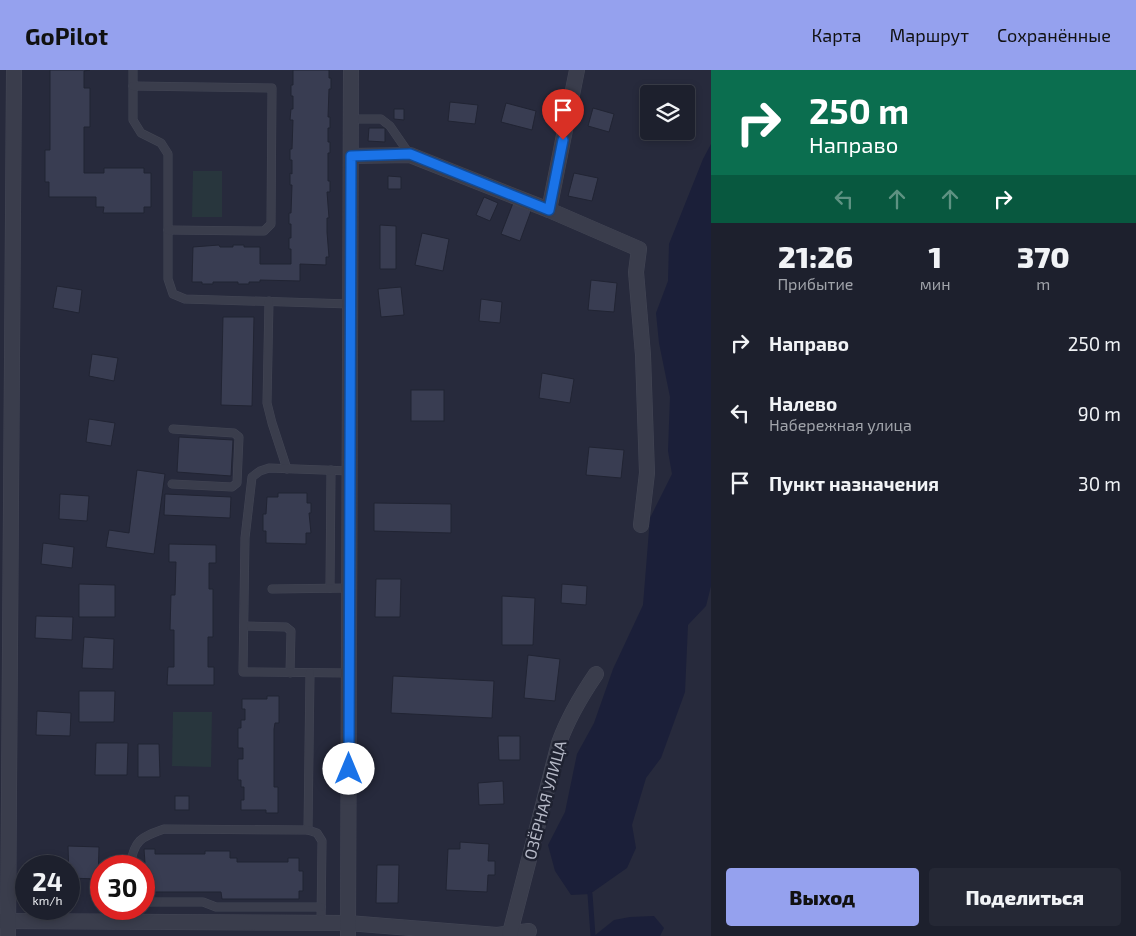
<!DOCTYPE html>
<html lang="ru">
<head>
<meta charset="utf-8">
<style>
  :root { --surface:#1d202d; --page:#252835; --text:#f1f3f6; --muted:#a0a3aa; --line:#3b3e49; --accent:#95a1ee }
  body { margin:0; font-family:"Exo 2",sans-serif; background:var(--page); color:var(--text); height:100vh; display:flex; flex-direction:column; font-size:19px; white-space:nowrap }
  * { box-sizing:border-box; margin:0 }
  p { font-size:16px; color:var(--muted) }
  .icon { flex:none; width:28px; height:28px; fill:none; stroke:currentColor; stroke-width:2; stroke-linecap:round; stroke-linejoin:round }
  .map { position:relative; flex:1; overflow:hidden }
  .drawer { display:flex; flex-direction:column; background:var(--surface); width:425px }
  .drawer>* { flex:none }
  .top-card { background:#0b6e4f; color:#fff; overflow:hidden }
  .buttons { position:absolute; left:640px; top:15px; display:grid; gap:10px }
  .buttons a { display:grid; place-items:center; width:55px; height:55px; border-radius:5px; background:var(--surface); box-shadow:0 2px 8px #0003,0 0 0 1px var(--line); font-size:25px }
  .speed { position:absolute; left:15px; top:785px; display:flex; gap:10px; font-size:25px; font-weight:700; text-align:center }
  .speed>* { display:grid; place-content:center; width:65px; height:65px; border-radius:50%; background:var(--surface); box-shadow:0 2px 8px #0003,0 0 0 1px var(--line); line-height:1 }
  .speed small { font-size:12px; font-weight:400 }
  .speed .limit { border:8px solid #d22; background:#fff; color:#111 }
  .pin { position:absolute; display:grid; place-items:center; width:42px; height:42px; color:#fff; margin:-51px -21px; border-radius:50% 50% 50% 0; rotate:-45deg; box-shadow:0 0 5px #0007 }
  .pin .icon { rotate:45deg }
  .me { position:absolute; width:55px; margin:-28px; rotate:0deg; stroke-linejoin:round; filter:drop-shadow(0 0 4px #0008) }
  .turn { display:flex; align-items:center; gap:18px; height:105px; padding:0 15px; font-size:22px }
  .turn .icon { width:65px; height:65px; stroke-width:2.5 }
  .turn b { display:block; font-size:35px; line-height:42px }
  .lanes { display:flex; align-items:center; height:48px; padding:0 15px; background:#0003; justify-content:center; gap:25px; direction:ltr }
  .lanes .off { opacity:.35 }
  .eta { display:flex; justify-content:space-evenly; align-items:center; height:85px; text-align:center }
  .eta b { font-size:30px; font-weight:800; line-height:35px }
  .cta { display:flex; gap:10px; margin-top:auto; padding:10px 15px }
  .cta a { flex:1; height:58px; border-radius:5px; background:var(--accent); color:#111; font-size:20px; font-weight:800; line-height:58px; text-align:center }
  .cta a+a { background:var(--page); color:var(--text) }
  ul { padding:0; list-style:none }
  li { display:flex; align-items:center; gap:15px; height:70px; padding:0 15px }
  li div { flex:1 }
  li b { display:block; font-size:19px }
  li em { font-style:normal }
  header { display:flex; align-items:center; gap:30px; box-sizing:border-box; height:70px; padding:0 25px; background:var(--accent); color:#111 }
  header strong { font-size:24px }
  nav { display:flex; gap:28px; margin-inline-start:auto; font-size:18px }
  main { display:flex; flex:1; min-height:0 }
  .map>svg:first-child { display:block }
  .green { fill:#28363d }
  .water { fill:#1b1f39 }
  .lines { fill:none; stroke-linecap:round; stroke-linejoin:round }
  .stream { stroke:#1b1f39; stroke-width:5 }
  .building { fill:#393d52; stroke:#212433 }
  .service-casing { stroke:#434655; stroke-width:9 }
  .minor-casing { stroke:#434655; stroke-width:16 }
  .service { stroke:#3a3d4c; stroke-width:8 }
  .minor { stroke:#3a3d4c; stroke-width:15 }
  .route-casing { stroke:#114b97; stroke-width:12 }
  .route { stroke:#1a73e8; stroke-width:9 }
  .labels { text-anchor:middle; stroke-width:5; stroke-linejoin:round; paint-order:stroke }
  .street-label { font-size:16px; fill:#b6b9c7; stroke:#1f2231 }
</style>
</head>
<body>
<header>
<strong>GoPilot</strong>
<nav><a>Карта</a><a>Маршрут</a><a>Сохранённые</a></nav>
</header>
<main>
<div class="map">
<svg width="711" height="866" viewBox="0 0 711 866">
  <rect width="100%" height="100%" fill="#272a3c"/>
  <!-- green -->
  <g class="green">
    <path d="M193 101H222V147H192Z"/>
    <path d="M173 642H212L211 697 172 696Z"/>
  </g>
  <!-- water -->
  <g class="water">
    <path d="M711 74V516L706 536 688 555 685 622 661 688 646 708 632 755 636 778 627 798 590 824 571 825 555 801 548 775 565 742 577 684 594 653 613 599 643 535 650 448 672 404 668 381 670 327 659 273 656 243 668 211 669 174 703 89Z"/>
    <path d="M654 846 664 858 660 866H594L614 850 630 847Z"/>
  </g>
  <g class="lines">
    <!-- stream -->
    <path class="stream" d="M590 824 593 866"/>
  </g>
  <!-- building -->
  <g class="building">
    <path d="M50 0H90L84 1V18H90V57H84V103H104V98H144V103H151V137H144V143H103L104 137H96V127H49V112H45V80H50Z"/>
    <path d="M293 0H329V8H331V19H329L328 47H330V58H328V72H330V83H328V111H330V122H327L329 148H327V162L329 187H326V195L300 194V211L260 210V212H249V214H238V212H213V214H202V212H192L193 177 219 175 220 177H233V175H244V177H260V194H291V179H289V168H291V154H289V143H291L292 115H290V103L292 104V90H290V79H292L293 50H290L291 39H293V26H291V15H293Z"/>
    <path d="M450 32 478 35 475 54 448 51Z"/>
    <path d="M506 33 536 41 532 60 501 52Z"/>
    <path d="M593 38 614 44 609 62 588 56Z"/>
    <path d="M394 39H404V50L394 49Z"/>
    <path d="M369 58H385V72L368 71Z"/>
    <path d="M574 103 598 108 592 131 568 126Z"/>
    <path d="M388 106 401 107V119H388Z"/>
    <path d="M484 127 498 133 490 151 476 145Z"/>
    <path d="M513 133 531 141 520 171 501 164Z"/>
    <path d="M380 155 396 156V199H380Z"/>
    <path d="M422 163 449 169 443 201 415 195Z"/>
    <path d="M591 210 617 213 614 242 588 240Z"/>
    <path d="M57 216 82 220 79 243 53 238Z"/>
    <path d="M401 217 404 245 381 247 378 219Z"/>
    <path d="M481 229 502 232 500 253 479 251Z"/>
    <path d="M223 247H254L252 336 221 335Z"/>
    <path d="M92 284 118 288 114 311 89 306Z"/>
    <path d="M542 303 574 309 570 333 539 328Z"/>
    <rect x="411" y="320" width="33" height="31"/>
    <path d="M89 349 115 353 111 376 86 372Z"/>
    <path d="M179 367 233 370 231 406 177 402Z"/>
    <path d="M589 377 624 380 621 408 586 405Z"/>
    <path d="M137 400 165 404 154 484 106 477 109 460 129 463Z"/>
    <path d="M278 423H307V433H311V443H309L311 463H306V474L266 473V461H263V444H266L267 427H278Z"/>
    <path d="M60 424 89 426 87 451 59 449Z"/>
    <path d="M165 424 231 427 230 448 164 445Z"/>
    <path d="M374 433 451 434V463L374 461Z"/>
    <path d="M43 473 74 477 72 498 41 494Z"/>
    <path d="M169 474 216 475V493H209V519H213V567H208V597H214V615H167L168 597H174V560H170L171 525H175L176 492H169Z"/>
    <path d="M376 509H401L400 547H375Z"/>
    <path d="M79 514 115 515V547H79Z"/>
    <path d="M562 514 587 516 586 535 561 533Z"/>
    <path d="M502 526 535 528 533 575H502Z"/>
    <path d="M36 546 73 547 72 570 35 568Z"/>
    <path d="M84 567 114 569 113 599 82 598Z"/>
    <path d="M528 585 560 589 555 631 524 628Z"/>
    <path d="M393 606 494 611 492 648 391 643Z"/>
    <path d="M79 621H115L114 652H79Z"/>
    <path d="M267 626H279V653H275L274 659V717H278V743H266V740H241V730H244V717H241V710H238V689H243V678H238V658H241V650H245V639H242V629H267Z"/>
    <path d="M37 641 71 643 70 666 36 665Z"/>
    <path d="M498 666H520V690H499Z"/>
    <path d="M96 673H128L127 705H95Z"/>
    <path d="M138 674H159L160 707H138Z"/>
    <path d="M503 711 504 734 479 735 478 713Z"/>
    <rect x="175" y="726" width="14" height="14"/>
    <path d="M460 772 489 774 488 791H495V805H488L487 822 446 820 448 779H460Z"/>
    <path d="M68 776 99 777 98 809 69 808Z"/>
    <path d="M144 779H155V784H205V781H230V788H237V792H288V788H299V801H303V821H299V829H222L221 822H145L144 796H141V793H145Z"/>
    <path d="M377 795H399L398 833H376Z"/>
  </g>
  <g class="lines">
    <defs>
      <g id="service">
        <path d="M133 0V50L141 63 161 73 168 84V209L173 224 185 229 350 234"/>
        <path d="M133 16 272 18 271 154 264 161 168 160"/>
        <path d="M351 49H381L390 56 410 85"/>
        <path d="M269 231 267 333 272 353 287 399"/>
        <path d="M172 414 232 417 237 413 239 367 234 363 173 359"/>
        <path d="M330 518 331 400"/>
        <path d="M272 519 349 518"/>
        <path d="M244 556 286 557 291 561 290 603"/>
        <path d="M349 603 243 602 245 468 252 407 260 401 269 398 350 401"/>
        <path d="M308 760 310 603"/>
        <path d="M130 796C134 770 141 767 164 759L308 760 317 763 322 771 321 853"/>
        <path d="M144 832H203L216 837H321"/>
        <path d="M130 852V839"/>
      </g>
      <g id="minor">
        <path d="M351 86 410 85 549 140 639 179 636 202 643 285 647 403 641 455"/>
        <path d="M549 140 577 0"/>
        <path d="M0 851 348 853 497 865 529 861"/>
        <path d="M510 863 559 673C568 648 581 626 596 604"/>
        <path d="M8 866 14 0"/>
        <path d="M348 866 351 0"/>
      </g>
    </defs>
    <!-- service casing -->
    <use href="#service" class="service-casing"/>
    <!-- minor casing -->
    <use href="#minor" class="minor-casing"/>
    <!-- service -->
    <use href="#service" class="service"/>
    <!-- minor -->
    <use href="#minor" class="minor"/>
  </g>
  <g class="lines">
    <defs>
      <path id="route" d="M349 699 351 86 410 84 549 140 563 70"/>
    </defs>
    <!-- route casing -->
    <use href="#route" class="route-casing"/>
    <!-- route -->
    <use href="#route" class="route"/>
  </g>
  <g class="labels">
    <!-- street labels -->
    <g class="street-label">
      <text transform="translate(545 730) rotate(-75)" y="6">ОЗЁРНАЯ УЛИЦА</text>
    </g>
  </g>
</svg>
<div class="buttons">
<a><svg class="icon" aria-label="layers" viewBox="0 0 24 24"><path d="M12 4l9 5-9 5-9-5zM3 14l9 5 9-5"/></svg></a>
</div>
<div class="speed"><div>24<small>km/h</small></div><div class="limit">30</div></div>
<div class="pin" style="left:563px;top:70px;background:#d93025"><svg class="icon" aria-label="arrive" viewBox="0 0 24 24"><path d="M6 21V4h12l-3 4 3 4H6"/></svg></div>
<svg class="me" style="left:349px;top:699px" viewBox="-20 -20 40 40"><circle r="19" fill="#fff"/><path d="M0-13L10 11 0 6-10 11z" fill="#1a73e8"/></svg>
</div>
<section class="drawer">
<div class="top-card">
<div class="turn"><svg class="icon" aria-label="right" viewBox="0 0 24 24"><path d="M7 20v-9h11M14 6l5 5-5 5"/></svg><div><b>250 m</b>Направо</div></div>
<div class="lanes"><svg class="icon off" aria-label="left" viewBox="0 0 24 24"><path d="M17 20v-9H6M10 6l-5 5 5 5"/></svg><svg class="icon off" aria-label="ahead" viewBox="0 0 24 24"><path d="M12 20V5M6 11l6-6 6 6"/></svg><svg class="icon off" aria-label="ahead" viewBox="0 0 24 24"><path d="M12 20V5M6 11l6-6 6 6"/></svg><svg class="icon" aria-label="right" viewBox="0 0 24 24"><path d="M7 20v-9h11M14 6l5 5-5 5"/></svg></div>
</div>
<div class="eta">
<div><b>21:26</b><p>Прибытие</p></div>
<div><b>1</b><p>мин</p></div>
<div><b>370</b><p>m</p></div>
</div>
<ul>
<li><svg class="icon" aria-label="right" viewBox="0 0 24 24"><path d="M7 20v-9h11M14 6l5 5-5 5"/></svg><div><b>Направо</b></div><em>250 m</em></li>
<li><svg class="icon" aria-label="left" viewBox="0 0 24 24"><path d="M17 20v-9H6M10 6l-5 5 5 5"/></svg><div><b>Налево</b><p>Набережная улица</p></div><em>90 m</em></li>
<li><svg class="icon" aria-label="arrive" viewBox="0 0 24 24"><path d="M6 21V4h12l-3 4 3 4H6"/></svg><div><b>Пункт назначения</b></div><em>30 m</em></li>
</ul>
<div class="cta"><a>Выход</a><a>Поделиться</a></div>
</section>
</main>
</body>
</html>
